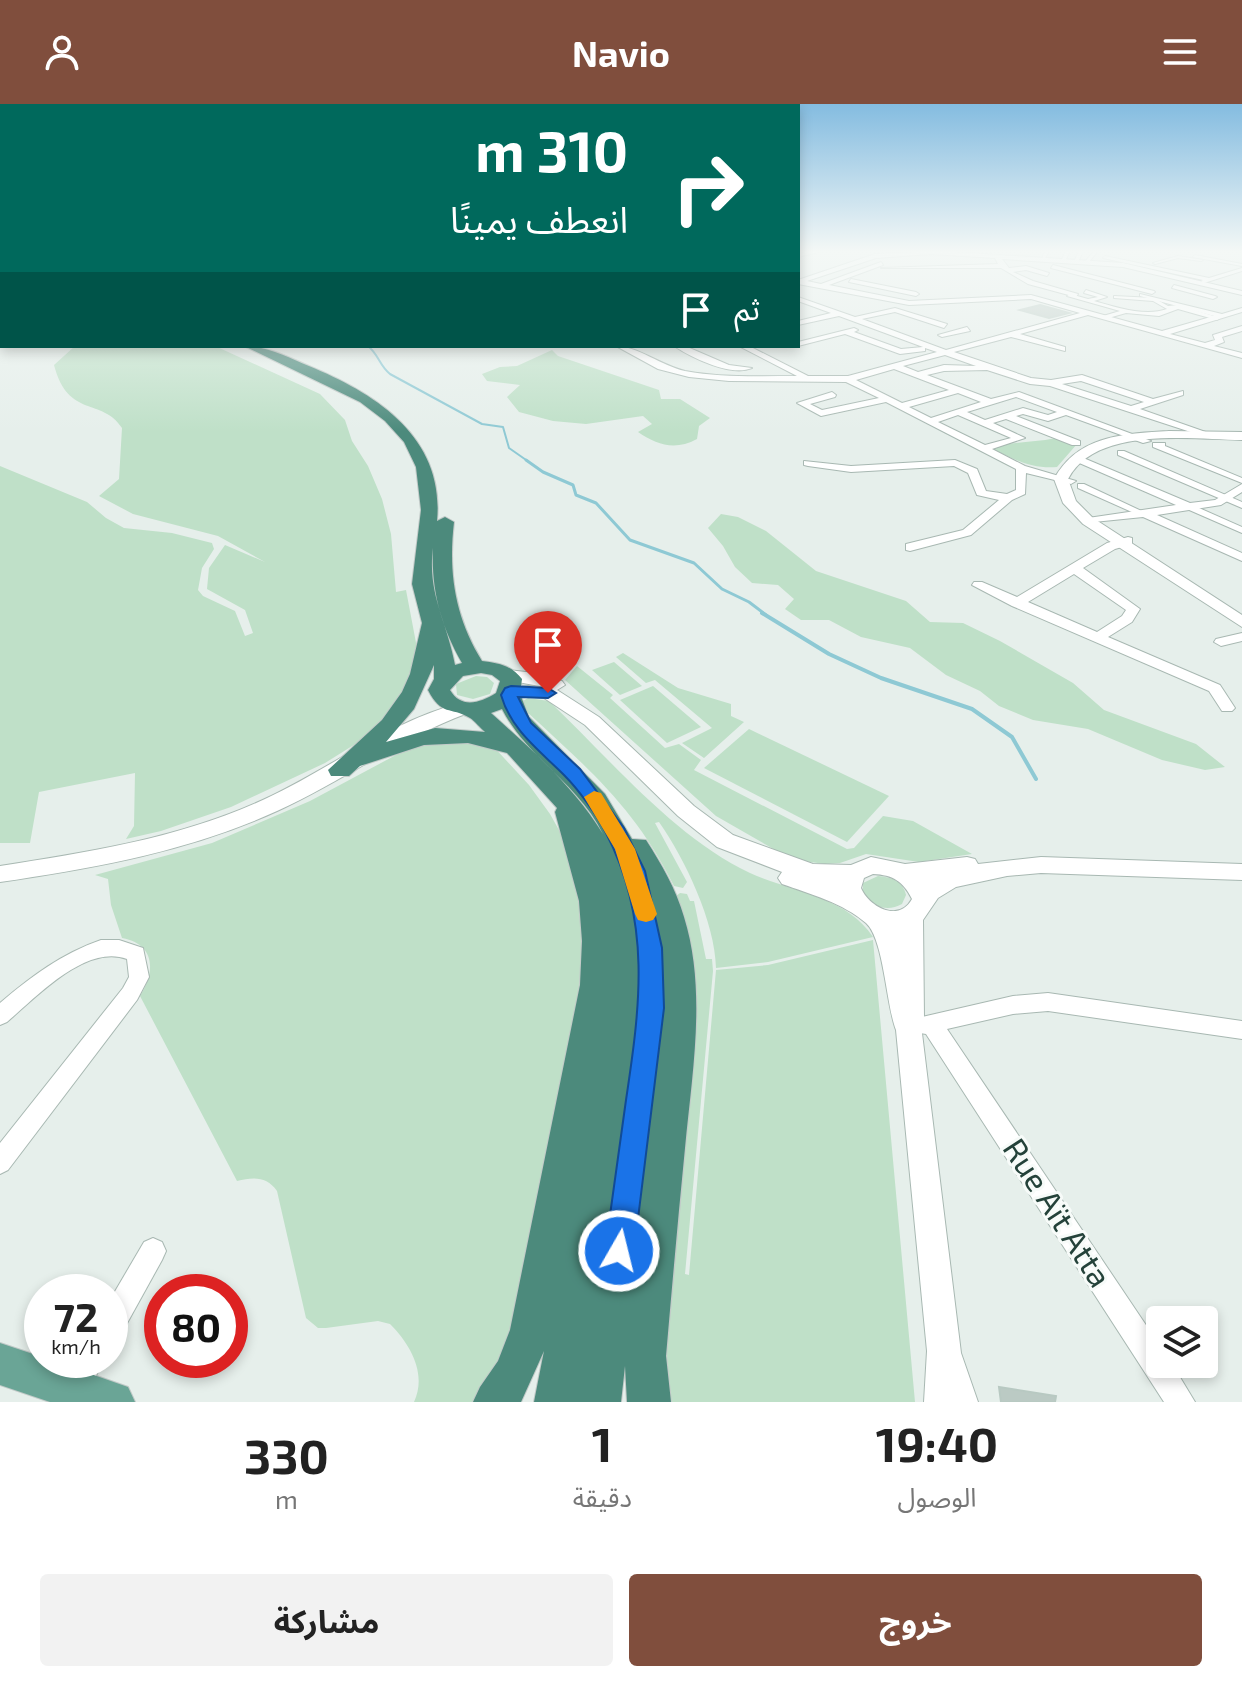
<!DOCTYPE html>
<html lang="ar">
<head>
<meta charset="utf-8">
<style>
  :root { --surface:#fff; --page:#f2f2f2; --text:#222; --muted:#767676; --accent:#804e3d }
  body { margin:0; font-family:"Exo 2","Noto Sans Arabic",sans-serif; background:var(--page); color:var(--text); direction:rtl; height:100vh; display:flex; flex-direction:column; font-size:30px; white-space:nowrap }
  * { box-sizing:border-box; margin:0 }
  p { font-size:26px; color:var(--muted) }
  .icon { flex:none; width:44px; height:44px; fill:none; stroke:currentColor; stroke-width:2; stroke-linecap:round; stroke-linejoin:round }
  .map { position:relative; height:1298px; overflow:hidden; direction:ltr }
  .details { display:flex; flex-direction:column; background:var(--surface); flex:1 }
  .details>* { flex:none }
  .guide { position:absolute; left:0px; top:0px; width:800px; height:244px; box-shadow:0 4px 12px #0003; direction:rtl; background:#00695c; color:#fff; overflow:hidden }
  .controls { position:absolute; left:1146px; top:1202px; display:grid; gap:16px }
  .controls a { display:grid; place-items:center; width:72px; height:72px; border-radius:8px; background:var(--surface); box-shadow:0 4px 12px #0003; font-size:40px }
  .speed { position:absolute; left:24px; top:1170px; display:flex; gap:16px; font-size:40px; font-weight:700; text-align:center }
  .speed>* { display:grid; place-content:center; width:104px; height:104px; border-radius:50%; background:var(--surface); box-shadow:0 4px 12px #0003; line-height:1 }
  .speed small { font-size:20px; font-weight:400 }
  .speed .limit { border:12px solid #d22; background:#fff; color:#111 }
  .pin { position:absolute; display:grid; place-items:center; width:68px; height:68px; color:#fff; margin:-82px -34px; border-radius:50% 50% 50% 0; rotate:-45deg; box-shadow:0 0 8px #0007 }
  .pin .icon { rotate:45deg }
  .me { position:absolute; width:88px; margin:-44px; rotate:8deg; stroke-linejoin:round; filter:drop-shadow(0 0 6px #0008) }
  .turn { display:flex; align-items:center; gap:28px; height:168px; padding:0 40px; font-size:36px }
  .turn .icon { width:104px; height:104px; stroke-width:2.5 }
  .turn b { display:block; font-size:56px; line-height:68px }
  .then { display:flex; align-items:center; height:76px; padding:0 40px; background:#0003; gap:16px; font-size:30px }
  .eta { display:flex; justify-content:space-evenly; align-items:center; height:136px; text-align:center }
  .eta b { font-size:48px; font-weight:700; line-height:56px }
  .primary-button { display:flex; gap:16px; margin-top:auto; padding:16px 40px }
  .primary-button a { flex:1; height:92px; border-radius:8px; background:var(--accent); color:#fff; font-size:32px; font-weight:700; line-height:92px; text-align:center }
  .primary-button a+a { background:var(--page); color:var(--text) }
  header { display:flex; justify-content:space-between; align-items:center; height:104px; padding:0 40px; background:var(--accent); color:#fff; font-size:36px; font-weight:700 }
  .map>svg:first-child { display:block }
  .green { fill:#bfe0c8 }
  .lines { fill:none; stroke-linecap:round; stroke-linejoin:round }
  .stream-far2 { stroke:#8ec9d4; stroke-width:2 }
  .stream-far1 { stroke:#8ec9d4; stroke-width:3 }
  .stream { stroke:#8ec9d4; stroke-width:4 }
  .building { fill:#bbcac4; stroke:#b8c9c2; stroke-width:2 }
  .pedestrian-casing { stroke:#a8b8b2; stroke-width:2 }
  .minor-casing { stroke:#a8b8b2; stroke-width:2 }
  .tertiary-casing { stroke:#a8b8b2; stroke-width:2 }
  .primary-casing { stroke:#c2cac8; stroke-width:2 }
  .trunk-casing { stroke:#c2cac8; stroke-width:2 }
  .pedestrian { fill:#fff; fill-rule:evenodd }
  .minor { fill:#fff; fill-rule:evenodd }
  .tertiary { fill:#fff; fill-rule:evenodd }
  .primary { fill:#6aa596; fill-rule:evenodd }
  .trunk { fill:#4c8a7c; fill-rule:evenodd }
  .route { fill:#1a73e8; stroke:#114b97; stroke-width:2 }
  .slow { fill:#f59e0b }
  .labels { text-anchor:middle; stroke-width:6; stroke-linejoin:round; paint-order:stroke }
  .near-street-label { font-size:32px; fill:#24423a; stroke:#f7fbf9 }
</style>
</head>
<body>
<header><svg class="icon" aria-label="menu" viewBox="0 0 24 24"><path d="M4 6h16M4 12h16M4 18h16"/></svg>Navio<svg class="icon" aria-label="person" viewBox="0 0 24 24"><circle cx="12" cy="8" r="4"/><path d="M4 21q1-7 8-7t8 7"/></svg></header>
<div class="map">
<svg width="1242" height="1298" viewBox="0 0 1242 1298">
  <rect width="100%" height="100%" fill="#e6efeb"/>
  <!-- green -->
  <g class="green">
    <path d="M75 242H215L320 290 345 316 352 337 368 362 382 395 391 430 396 488 406 486 417 544 409 583 373 629 325 659 231 703 161 727 126 735 134 722 135 669 39 688 30 739H0V362L87 398 106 414 124 424 172 429 212 439 214 445 202 464 198 486 203 492 235 507 245 532 253 529 245 506 207 485 209 464 225 441 265 458 218 432 133 410 99 392 119 375 122 324C102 293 68 315 54 261Z"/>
    <path d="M552 246 558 252 659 286 661 295H680L710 314 699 322 697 335C675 347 657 341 638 328L652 320 643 312 586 320 553 317 519 308 507 293 520 281 487 277 482 270 500 263 517 262Z"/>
    <path d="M1056 334 1077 340 1057 363C1031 365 1013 355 991 344 1015 337 1032 339 1056 334Z"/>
    <path d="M721 410 738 413 766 427 816 467 906 497 930 518 963 519 1000 537 1073 579 1104 606 1196 640 1225 663 1205 666 1162 656 1088 625 1033 616 999 602 980 587 946 571 910 544 861 533 829 516H801L785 505 794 495 778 481 752 479 735 463 723 442 708 424Z"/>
    <path d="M623 549 678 584 731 600V612L744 618 704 654 682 639 712 624 655 576 646 579 616 553Z"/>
    <path d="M614 558 642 582 620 591 592 566Z"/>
    <path d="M577 562 613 591 610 594 665 644 679 640 701 656 694 666 847 745 854 744 883 712 913 717 972 750 919 758 866 750 840 759 825 760 803 757 777 747 716 712 565 576Z"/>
    <path d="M476 572 487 573 494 579 490 590 473 595 457 591 456 580Z"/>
    <path d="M653 582 701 623 667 639 620 596Z"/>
    <path d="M528 594 549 597C609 654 675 734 750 769 791 788 846 792 873 833L768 858 716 864C715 818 685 755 659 718L655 719 687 778 683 784 674 782C636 705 589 665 527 608L523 597Z"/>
    <path d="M749 625 889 692 847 738 704 664Z"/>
    <path d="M449 634 492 641 529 681 550 710 564 735 581 794 584 870 510 1243 472 1298H414C427 1270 411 1241 390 1220L378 1217 326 1224H318L306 1214 277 1087C267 1072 253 1073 237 1077L140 892C156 867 155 840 122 834L111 801 108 775 95 771 212 739 310 697 409 644Z"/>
    <path d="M878 772C891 773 903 777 906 791L902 800C886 809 873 802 863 789V779Z"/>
    <path d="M680 789 687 790 690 797H694L706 855H712L713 867 685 1170 689 1171 716 866 768 861 873 836 915 1298H669L663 1272 676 792Z"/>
  </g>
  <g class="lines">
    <!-- stream-far2 -->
    <path class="stream-far2" d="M368 242C379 251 379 261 390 270L482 320 503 323 509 344 529 358"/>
    <!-- stream-far1 -->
    <path class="stream-far1" d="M526 356 543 368 573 381 576 391 596 399 630 436 694 459 722 485 749 498 766 511"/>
    <!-- stream -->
    <path class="stream" d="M762 509 829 550 881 574 972 605 1012 633 1036 675"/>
  </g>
  <!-- building -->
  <g class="building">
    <path d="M1040 201 1069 209 1049 214 1020 206Z"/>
    <path d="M999 1283 1056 1292 1055 1298H1001Z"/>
  </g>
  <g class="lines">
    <defs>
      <g id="pedestrian">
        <path d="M1045 147H1049L1044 156 1042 155Z"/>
        <path d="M1066 147H1070L1065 157H1061Z"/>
        <path d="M1079 147H1083L1078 158H1074Z"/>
        <path d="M1094 147H1098L1088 159H1084Z"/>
        <path d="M1195 151 1242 160V162L1193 153Z"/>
        <path d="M1105 152 1209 174 1242 164V167L1204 179 1201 177 1203 176 1103 154Z"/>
        <path d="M1178 152 1203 156 1201 157 1178 154 1155 160 1153 159Z"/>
        <path d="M1086 186 1107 193 1094 197C1116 203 1145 213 1167 205L1153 197 1114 194V192L1154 194 1168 202 1178 201 1220 214 1217 216 1178 205 1159 212 1126 209 1105 215 1103 212 1120 207 1067 192 1070 190 1088 195 1098 193 1084 189Z"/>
        <path d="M1153 339H1165V342L1242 374V379L1153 343Z"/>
        <path d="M1118 347H1124L1242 398V404L1118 351Z"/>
        <path d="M1078 380H1084L1150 411 1143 413 1078 384Z"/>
        <path d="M1190 400 1242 423V429L1187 405 1186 403Z"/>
      </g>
      <g id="minor">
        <path d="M812 147H823L798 153V149Z"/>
        <path d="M939 147 1123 159 1242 187V191L1123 163 1002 155 1009 164 1026 162 1049 169 1047 172 1026 166 1013 168 1033 177 1078 190 1076 193 1028 180 1001 164H881L998 160 995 154 931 150 876 154 807 177 821 180 881 158 883 161 829 181 909 197 1031 191 1162 227 1214 212 1140 192V190L1222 210 1242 204V208L1170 230 1205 239 1215 236 1213 231 1242 222V227L1222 233 1224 238 1214 242 1242 249V254L1088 211 1020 230 1065 243V247L1011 233 954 248 1031 274 1051 276 1082 271 1153 295 1183 287V291L1140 305 1217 332 1209 334 1050 282 1030 280 987 266 944 267 927 271 991 295 1019 288 1151 337 1143 339 1066 311 1048 317 1023 310 1016 312 1080 337V341H1072L1006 315 993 319 1025 334 992 345 1025 362 1076 377 1071 380 1026 369 1025 390 1012 396 971 431 910 447 906 446V440L963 426 999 396 977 391 968 369 954 362 851 368 808 362 804 361V357L851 362 955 356 977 365 986 387 1007 390 1016 386V365L886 298 821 312 797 299 832 288 836 291 835 293 810 300 822 306 879 294 846 278 729 277 689 273 658 265 616 242C637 242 662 262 685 267 722 274 761 272 797 272L739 242H749L808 272H848L937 248 925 244V247L900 250 845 230 798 242H796L798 238 854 224 858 226 854 228 901 245 923 243 839 212 798 221V217L831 209 798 197V193L855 213 895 204 947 220 944 224 895 208 862 215 946 246 1080 209 1031 195 909 201 798 180V176L875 150ZM945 251 976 262 944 261 918 268 903 262ZM894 265 949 286 902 299 856 276ZM1081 277 1144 298 1131 302 1062 280ZM958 289 981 298 931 314 909 303ZM1016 293 1057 308 1048 311 1023 304 985 316 967 308ZM958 311 1011 334 985 341 938 318Z"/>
        <path d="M1053 161 1154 187 1155 188 1152 190 1051 164Z"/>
        <path d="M851 175 916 188 919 190 916 192 849 178Z"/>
        <path d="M1174 181 1215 192 1217 193 1213 195 1172 184Z"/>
        <path d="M967 223 970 227 942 233 938 231Z"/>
        <path d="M674 242H685L729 261 752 264C731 273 692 254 674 242Z"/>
        <path d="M1081 353 1190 399 1215 396 1242 380V388L1221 401 1157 411 1242 449V457L1143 413 1084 419 1082 417 1088 414 1176 401 1077 358V354Z"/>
        <path d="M1128 433 1132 434V440L1115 445 1083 464 1140 505 1132 518 1108 533 1220 581 1235 604 1232 607H1222L1209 587 1012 502 972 481 974 478H982L1017 493 1107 439ZM1074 470 1126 506 1122 512 1097 528 1028 498Z"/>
        <path d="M1242 529V537L1221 542 1214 538 1216 535Z"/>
        <path d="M101 836H119L143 844 149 873 137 896 8 1066 0 1070V1039L123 884 129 873 127 855C86 839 35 894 7 918L0 921V899C32 872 61 850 101 836Z"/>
        <path d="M1048 889 1242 917V935L1048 907 1013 910 947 925 1160 1242V1260H1172L1195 1298H1164L926 930 914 928 911 922 914 916 922 913 1013 892Z"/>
        <path d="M153 1134 162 1138 166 1147 162 1156 120 1232 110 1236V1196L144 1138Z"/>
        <path d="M75 1256H104L84 1295 77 1298 64 1295 60 1285Z"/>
      </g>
      <g id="tertiary">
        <path d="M1169 327 1242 328V336C1191 335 1095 322 1068 375L1076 397 1093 414 1242 511V523L1083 420 1063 399 1054 375C1078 331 1123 330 1169 327Z"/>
        <path d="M507 566 535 569 562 577 565 581 557 586 599 613 694 702 733 731 813 760 851 761 871 753 905 760 967 753 975 755 978 760 1041 753 1242 760V776L1041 769 1007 772 956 783 938 794 923 816 924 914 921 921 961 1249 978 1298H924L927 1247 896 926C886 901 884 835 866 819 843 799 810 790 782 780L778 774 782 768 717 743 678 712 585 621 544 594 504 591 502 587 511 581 545 583 501 575 498 571ZM873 770C893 771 903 777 912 795 899 819 869 803 861 784L864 774Z"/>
        <path d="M461 599 470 605 468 609C400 634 343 677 277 707 190 747 95 764 0 778V762C90 748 181 734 265 695 330 665 390 617 461 599Z"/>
      </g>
      <path id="primary" d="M0 1239 42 1253V1256H51L128 1283 135 1298H50L0 1281Z"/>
      <path id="trunk" d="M244 242C267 242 288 253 309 262 377 290 445 334 437 417L445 413 454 418C448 469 455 513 482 557 498 559 511 561 522 575L520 590 529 613 605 690 632 735 646 736C662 761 676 785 684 813 707 887 692 969 685 1044 678 1114 672 1183 666 1252L671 1298H627L625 1262 621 1298H534L544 1247 521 1298H473L480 1283 498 1257 510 1226 580 881 582 837 579 797 555 708 557 704 507 649 468 639 424 641 360 662 349 672H331L328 666 382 616 402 588 410 570 422 519 412 480 421 406 416 363 404 338 385 317 360 298ZM433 444C431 486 441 522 462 559L455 561C447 517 427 490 433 444ZM434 561V575L428 586C442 613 450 602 470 614 475 617 480 624 485 628L435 624 386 638 414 605ZM481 569 492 571 500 577 496 589C480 599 461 605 450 586L463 572ZM502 605C527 654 579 680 603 730 574 683 532 646 491 609Z"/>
    </defs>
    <!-- pedestrian casing -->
    <use href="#pedestrian" class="pedestrian-casing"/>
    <!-- minor casing -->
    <use href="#minor" class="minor-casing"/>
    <!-- tertiary casing -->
    <use href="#tertiary" class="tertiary-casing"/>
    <!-- primary casing -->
    <use href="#primary" class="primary-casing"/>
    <!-- trunk casing -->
    <use href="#trunk" class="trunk-casing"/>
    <!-- pedestrian -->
    <use href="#pedestrian" class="pedestrian"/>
    <!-- minor -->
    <use href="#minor" class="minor"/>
    <!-- tertiary -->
    <use href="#tertiary" class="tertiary"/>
    <!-- primary -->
    <use href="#primary" class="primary"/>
    <!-- trunk -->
    <use href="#trunk" class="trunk"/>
  </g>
  <!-- sky -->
  <linearGradient id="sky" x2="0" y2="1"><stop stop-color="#84bce0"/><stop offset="0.45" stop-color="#f4f8f6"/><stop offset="1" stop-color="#f4f8f6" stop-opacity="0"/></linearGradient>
  <rect width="1242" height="328" fill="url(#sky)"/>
  <!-- route -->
  <path class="route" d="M511 582 548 584 556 589 548 594 518 593 531 619 580 665 624 724 645 767 662 844 664 904 634 1147 630 1157 619 1161 609 1157 605 1147C612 1096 619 1046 626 996 640 903 652 817 606 729 596 710 579 686 564 671 539 646 511 626 501 591L505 584Z"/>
  <!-- slow -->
  <path class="slow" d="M594 687 601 689 635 745 657 810 653 816 646 818 638 816 635 810 615 745 584 693Z"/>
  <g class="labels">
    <!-- near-street labels -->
    <g class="near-street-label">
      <text transform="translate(1057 1109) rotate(57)" y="11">Rue Aït Atta</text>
    </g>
  </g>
</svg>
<div class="controls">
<a><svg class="icon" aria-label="layers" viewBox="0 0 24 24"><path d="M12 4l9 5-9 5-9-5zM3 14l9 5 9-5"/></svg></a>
</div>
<div class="speed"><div>72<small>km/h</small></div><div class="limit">80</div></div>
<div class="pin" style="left:548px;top:589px;background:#d93025"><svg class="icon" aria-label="arrive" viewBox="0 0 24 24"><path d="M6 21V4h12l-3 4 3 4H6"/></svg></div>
<svg class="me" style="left:619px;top:1147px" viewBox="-20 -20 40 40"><circle r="17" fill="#1a73e8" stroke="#fff" stroke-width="3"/><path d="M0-11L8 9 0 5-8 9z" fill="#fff"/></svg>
<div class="guide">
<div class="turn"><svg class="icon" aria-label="right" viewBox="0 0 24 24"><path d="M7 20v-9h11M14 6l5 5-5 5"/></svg><div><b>310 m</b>انعطف يمينًا</div></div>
<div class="then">ثم<svg class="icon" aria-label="arrive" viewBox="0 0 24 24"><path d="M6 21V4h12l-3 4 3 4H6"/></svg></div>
</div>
</div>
<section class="details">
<div class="eta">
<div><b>19:40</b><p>الوصول</p></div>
<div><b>1</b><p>دقيقة</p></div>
<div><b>330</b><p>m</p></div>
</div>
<div class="primary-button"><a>خروج</a><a>مشاركة</a></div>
</section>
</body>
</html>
